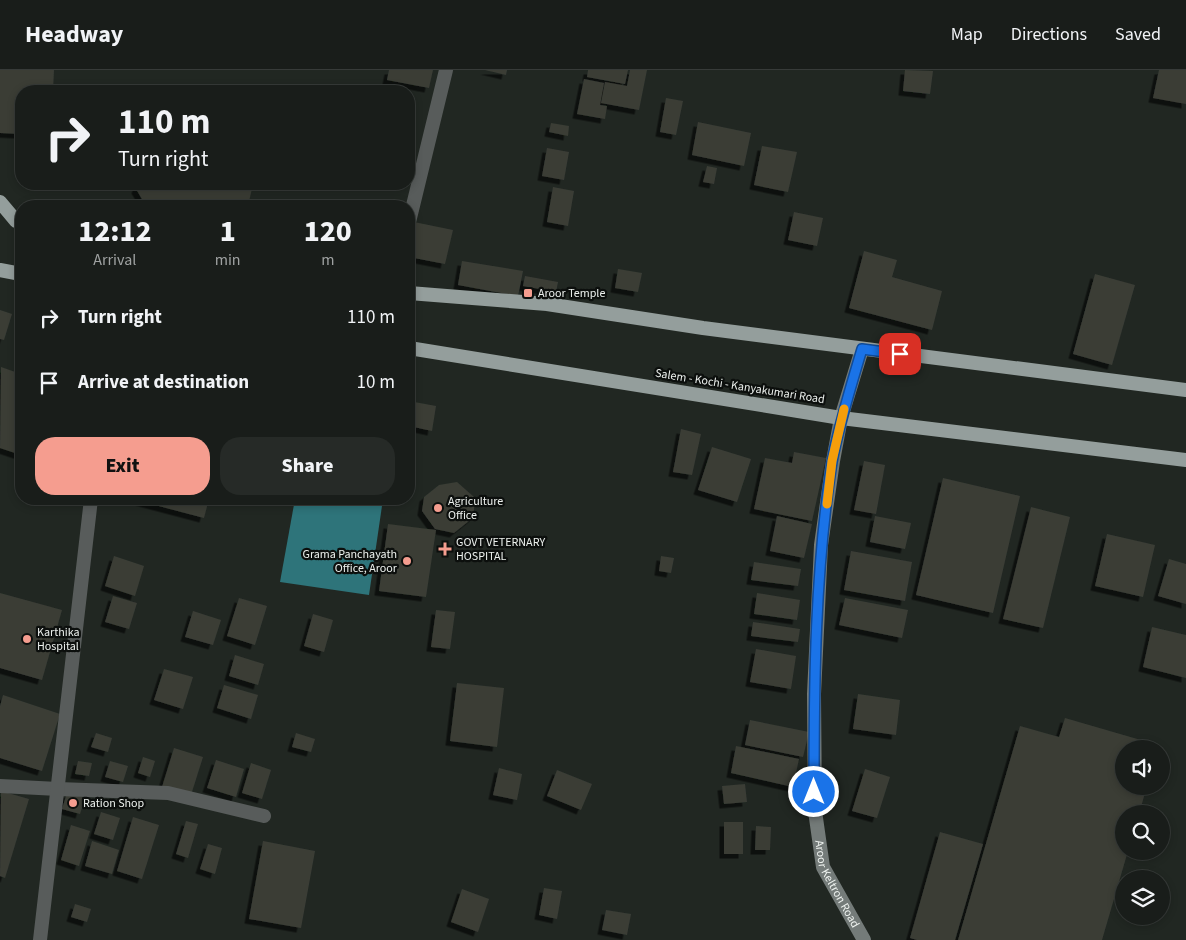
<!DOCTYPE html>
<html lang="en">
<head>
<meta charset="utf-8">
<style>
  :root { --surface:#191d1a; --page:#262a27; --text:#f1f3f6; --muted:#9fa2a2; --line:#373b39; --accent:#f59d8f }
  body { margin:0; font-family:"Source Sans 3",sans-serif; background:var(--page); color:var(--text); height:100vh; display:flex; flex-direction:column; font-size:19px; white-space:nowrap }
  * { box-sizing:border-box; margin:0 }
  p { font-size:16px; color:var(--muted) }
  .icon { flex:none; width:28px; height:28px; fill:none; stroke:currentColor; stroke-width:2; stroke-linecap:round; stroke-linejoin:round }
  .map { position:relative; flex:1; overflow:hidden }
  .sheet { position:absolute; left:15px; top:130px; width:400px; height:305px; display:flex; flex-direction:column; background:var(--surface); border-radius:20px; box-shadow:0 2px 8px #0003,0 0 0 1px var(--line) }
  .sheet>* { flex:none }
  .banner { position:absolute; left:15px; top:15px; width:400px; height:105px; border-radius:20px; box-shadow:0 2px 8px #0003,0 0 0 1px var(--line); background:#191d1a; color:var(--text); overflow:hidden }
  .fabs { position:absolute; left:1115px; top:670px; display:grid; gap:10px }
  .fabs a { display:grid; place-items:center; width:55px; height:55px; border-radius:50%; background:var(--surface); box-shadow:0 2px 8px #0003,0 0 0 1px var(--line); font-size:25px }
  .pin { position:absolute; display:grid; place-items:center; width:42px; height:42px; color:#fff; margin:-21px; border-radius:10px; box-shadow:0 2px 8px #0006 }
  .me { position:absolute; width:55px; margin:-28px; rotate:0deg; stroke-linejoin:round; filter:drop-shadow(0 0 4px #0008) }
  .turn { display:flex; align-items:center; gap:18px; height:105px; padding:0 20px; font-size:22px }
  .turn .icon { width:65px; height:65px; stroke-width:2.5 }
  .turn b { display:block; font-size:35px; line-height:42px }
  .eta { display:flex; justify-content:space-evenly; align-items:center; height:85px; text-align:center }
  .eta b { font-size:30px; font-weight:800; line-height:35px }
  .action { display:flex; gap:10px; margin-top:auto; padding:10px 20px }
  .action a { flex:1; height:58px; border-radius:20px; background:var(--accent); color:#111; font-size:20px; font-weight:800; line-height:58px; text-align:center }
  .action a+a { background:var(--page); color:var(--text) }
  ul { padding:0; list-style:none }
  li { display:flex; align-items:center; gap:15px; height:65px; padding:0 20px }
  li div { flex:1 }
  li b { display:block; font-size:19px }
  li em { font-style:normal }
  header { display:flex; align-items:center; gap:30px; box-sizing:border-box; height:70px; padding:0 25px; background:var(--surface); border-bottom:1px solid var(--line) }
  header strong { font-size:24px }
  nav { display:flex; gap:28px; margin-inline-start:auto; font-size:18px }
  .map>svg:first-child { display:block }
  .water { fill:#2e747a }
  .building { fill:#3a3d36; filter:url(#shadow) }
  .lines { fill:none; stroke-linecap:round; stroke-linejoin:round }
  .service { stroke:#585c5b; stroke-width:14 }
  .minor { stroke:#585c5b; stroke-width:14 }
  .secondary { stroke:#747b79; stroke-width:14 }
  .trunk { stroke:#949e9c; stroke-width:14 }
  .route-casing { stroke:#114b97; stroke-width:12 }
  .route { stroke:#1a73e8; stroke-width:9 }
  .slow { stroke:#f59e0b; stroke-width:9 }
  .poi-dot { fill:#f59d8f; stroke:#0c0f0d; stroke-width:2 }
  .labels { text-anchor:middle; stroke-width:4.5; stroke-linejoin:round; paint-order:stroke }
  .poi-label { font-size:12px; fill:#edf1ee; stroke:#0c0f0d; text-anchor:start }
  .street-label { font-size:12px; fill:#edf1ee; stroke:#0c0f0d }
</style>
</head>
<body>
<header>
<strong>Headway</strong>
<nav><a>Map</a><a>Directions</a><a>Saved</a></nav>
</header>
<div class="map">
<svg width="1186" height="870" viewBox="0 0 1186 870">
  <defs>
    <filter id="shadow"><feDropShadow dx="-4.5" dy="4.5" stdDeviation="0" flood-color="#0009"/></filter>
  </defs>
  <rect width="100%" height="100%" fill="#212722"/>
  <!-- water -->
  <path class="water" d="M295 429H383L369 525 280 512Z"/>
  <!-- building -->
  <g class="building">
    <path d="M0 0H54L53 21H21V64L0 63Z"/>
    <path d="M389 0H433L429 18 387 10Z"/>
    <path d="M485 0H507L506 5Z"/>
    <path d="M588 0H628L625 14 587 7Z"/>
    <path d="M630 0H647L639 40 601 33 605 12 627 16Z"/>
    <path d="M905 0 933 1 930 24 903 21Z"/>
    <path d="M1159 0H1186V34L1153 28Z"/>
    <path d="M584 9 604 13 600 35 607 36 605 49 577 44Z"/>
    <path d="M666 28 683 31 676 65 660 62Z"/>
    <path d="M698 52 751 63 744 96 692 85Z"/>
    <path d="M551 53 569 56 568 66 549 62Z"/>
    <path d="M762 76 797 82 788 122 754 115Z"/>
    <path d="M547 78 569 82 564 110 542 106Z"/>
    <path d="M707 96 717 98 714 114 703 112Z"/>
    <path d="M138 114H253L248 136H146L136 119Z"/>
    <path d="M553 117 574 121 568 156 547 152Z"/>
    <path d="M794 142 823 148 817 176 788 170Z"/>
    <path d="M414 152 453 160 445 194 409 187Z"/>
    <path d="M864 181 897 190 892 207 942 221 932 260 849 238Z"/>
    <path d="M462 191 523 201 518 226 458 215Z"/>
    <path d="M618 199 642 203 638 222 615 218Z"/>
    <path d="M1095 204 1135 215 1112 295 1073 284Z"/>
    <path d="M525 206 558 212 556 222 523 216Z"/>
    <path d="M0 240 12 244 4 270 0 269Z"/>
    <path d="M1 297 21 304V385L0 378Z"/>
    <path d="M409 331 436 336 432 361 409 356Z"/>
    <path d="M681 359 701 364 692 405 673 402Z"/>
    <path d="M712 377 751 389 737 432 698 420Z"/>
    <path d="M794 382 826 388 812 451 754 439 765 388 792 393Z"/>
    <path d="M864 391 885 395 876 444 854 440Z"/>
    <path d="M943 408 1020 426 993 543 916 525Z"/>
    <path d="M457 412 474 427V447L454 463 435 459 422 441 424 427 439 415Z"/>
    <path d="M132 429H209L204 448Z"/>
    <path d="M1031 437 1070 447 1043 558 1003 549Z"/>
    <path d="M777 446 812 454 804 488 770 481Z"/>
    <path d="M875 446 911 453 905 479 870 472Z"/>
    <path d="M388 454 436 460 426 527 379 521Z"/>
    <path d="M1107 464 1155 475 1143 527 1095 516Z"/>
    <path d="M851 481 912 492 905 531 844 520Z"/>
    <path d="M114 486 144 496 135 526 105 516Z"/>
    <path d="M661 486 674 488 671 503 659 501Z"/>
    <path d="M1169 489 1186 494V534L1158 526Z"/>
    <path d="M754 492 801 499 798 516 751 510Z"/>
    <path d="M0 523 62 540 42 610 0 598Z"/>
    <path d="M757 523 800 530 797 550 754 544Z"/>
    <path d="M113 526 137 533 129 559 105 552Z"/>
    <path d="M239 528 267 536 255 575 227 566Z"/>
    <path d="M845 528 908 540 902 568 839 555Z"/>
    <path d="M436 540 455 542 450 579 431 577Z"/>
    <path d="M193 541 221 550 213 575 185 567Z"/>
    <path d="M313 544 333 550 324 582 304 576Z"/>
    <path d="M753 552 800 559 798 572 751 566Z"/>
    <path d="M1152 557 1186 565V608L1143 597Z"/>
    <path d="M756 579 796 586 791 619 750 612Z"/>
    <path d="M235 585 264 594 258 615 229 606Z"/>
    <path d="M164 599 193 607 183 639 154 630Z"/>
    <path d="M457 613 504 618 497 677 450 671Z"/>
    <path d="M224 615 258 625 251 649 217 638Z"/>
    <path d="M858 624 900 630 896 665 853 659Z"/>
    <path d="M3 625 60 644 42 701 0 688V636Z"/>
    <path d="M1065 648 1158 675 1157 679H1124V716H1147L1139 744H1124V781H1128L1102 870H958L1020 656 1059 667Z"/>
    <path d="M750 650 809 662 803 687 745 675Z"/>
    <path d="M96 663 112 668 108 682 91 677Z"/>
    <path d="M296 663 315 669 311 682 292 677Z"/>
    <path d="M736 676 799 689 793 717 731 703Z"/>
    <path d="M174 678 203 687 191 725 162 717Z"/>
    <path d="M143 687 155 691 150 707 138 703Z"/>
    <path d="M216 690 244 699 236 727 207 718Z"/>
    <path d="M78 691 92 693 89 706 75 704Z"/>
    <path d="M110 691 128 696 123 712 105 707Z"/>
    <path d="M251 693 271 700 262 729 242 723Z"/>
    <path d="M499 698 522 704 517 730 493 725Z"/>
    <path d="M865 699 890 707 877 748 852 741Z"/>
    <path d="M557 700 592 714 581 740 547 726Z"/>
    <path d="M745 714 747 732 724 734 722 716Z"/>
    <path d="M1 721 29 729 5 808 0 806Z"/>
    <path d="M67 723 85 728 80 744 62 739Z"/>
    <path d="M101 742 120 748 113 770 94 764Z"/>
    <path d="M133 747 159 755 142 809 117 801Z"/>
    <path d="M186 751 198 754 188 788 176 784Z"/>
    <rect x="724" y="752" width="19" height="32"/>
    <path d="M71 755 90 761 79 796 61 790Z"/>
    <path d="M756 756 771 757 770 780H755Z"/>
    <path d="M940 762 983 774 955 870H917L910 868Z"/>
    <path d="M92 771 119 780 112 804 85 796Z"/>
    <path d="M263 771 315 781 301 858 249 849Z"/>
    <path d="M208 774 222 778 215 804 200 799Z"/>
    <path d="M544 818 562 821 557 849 539 845Z"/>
    <path d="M462 819 489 829 478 862 451 852Z"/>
    <path d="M75 834 91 839 87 852 71 847Z"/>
    <path d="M606 840 631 844 627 865 602 860Z"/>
  </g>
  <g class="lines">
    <!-- service -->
    <path class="service" d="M58 719 168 723 264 746"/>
    <!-- minor -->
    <g class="minor">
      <path d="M409 152 446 0"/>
      <path d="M0 716 58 719"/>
      <path d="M40 870 91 429"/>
    </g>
    <!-- secondary -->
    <path class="secondary" id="s1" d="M862 279 841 348 833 391 821 475 814 624 815 741 823 797 864 870"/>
    <!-- trunk -->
    <g class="trunk">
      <path d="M0 132 16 151"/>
      <path d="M0 200 21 204"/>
      <path d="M409 223 547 234 703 258 1186 320"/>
      <path d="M409 278 841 348 1186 390"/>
    </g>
  </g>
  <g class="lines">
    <defs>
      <path id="route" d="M814 722C814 612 815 501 832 392 839 354 851 316 862 279L900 284"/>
    </defs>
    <!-- route casing -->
    <use href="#route" class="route-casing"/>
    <!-- route -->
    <use href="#route" class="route"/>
    <!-- slow -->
    <path class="slow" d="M827 434 832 391 844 339"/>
  </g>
  <!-- markers -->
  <g class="poi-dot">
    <rect x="523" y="218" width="10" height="10" rx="2.5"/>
    <circle cx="438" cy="438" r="5"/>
    <path d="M442.5 471.5h5v5h5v5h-5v5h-5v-5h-5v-5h5z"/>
    <circle cx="407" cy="491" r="5"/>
    <circle cx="27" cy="569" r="5"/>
    <circle cx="73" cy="733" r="5"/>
  </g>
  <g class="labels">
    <!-- poi labels -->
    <g class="poi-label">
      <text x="538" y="227">Aroor Temple</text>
      <text x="448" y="435">Agriculture<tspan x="448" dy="14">Office</tspan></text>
      <text x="456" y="476">GOVT VETERNARY<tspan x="456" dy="14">HOSPITAL</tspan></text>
      <text x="397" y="488" text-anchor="end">Grama Panchayath<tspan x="397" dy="14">Office, Aroor</tspan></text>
      <text x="37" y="566">Karthika<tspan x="37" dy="14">Hospital</tspan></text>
      <text x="83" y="737">Ration Shop</text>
    </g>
    <!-- street labels -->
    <g class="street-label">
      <text transform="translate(740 316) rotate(9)" y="4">Salem - Kochi - Kanyakumari Road</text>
      <text dy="4" stroke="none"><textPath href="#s1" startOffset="544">Aroor Keltron Road</textPath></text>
    </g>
  </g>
</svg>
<div class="fabs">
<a><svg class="icon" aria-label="sound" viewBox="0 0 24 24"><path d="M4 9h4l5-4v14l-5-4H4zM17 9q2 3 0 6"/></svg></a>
<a><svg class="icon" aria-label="search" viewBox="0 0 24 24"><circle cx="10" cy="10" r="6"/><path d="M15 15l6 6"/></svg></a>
<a><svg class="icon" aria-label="layers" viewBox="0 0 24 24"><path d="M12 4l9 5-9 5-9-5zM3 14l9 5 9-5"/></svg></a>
</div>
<div class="pin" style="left:900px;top:284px;background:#d93025"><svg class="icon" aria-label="arrive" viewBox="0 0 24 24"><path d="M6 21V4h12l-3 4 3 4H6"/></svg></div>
<svg class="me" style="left:814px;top:722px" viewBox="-20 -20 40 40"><circle r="17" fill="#1a73e8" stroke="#fff" stroke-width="3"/><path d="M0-11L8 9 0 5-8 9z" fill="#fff"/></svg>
<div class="banner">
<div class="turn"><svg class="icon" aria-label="right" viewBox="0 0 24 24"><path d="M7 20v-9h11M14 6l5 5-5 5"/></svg><div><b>110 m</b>Turn right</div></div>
</div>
<section class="sheet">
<div class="eta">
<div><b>12:12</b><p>Arrival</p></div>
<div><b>1</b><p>min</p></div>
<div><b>120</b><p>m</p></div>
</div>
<ul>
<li><svg class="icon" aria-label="right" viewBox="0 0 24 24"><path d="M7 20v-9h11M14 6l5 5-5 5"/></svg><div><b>Turn right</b></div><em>110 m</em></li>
<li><svg class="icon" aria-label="arrive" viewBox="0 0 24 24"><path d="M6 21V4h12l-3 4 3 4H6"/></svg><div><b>Arrive at destination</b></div><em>10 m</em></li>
</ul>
<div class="action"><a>Exit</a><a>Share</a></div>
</section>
</div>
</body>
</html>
